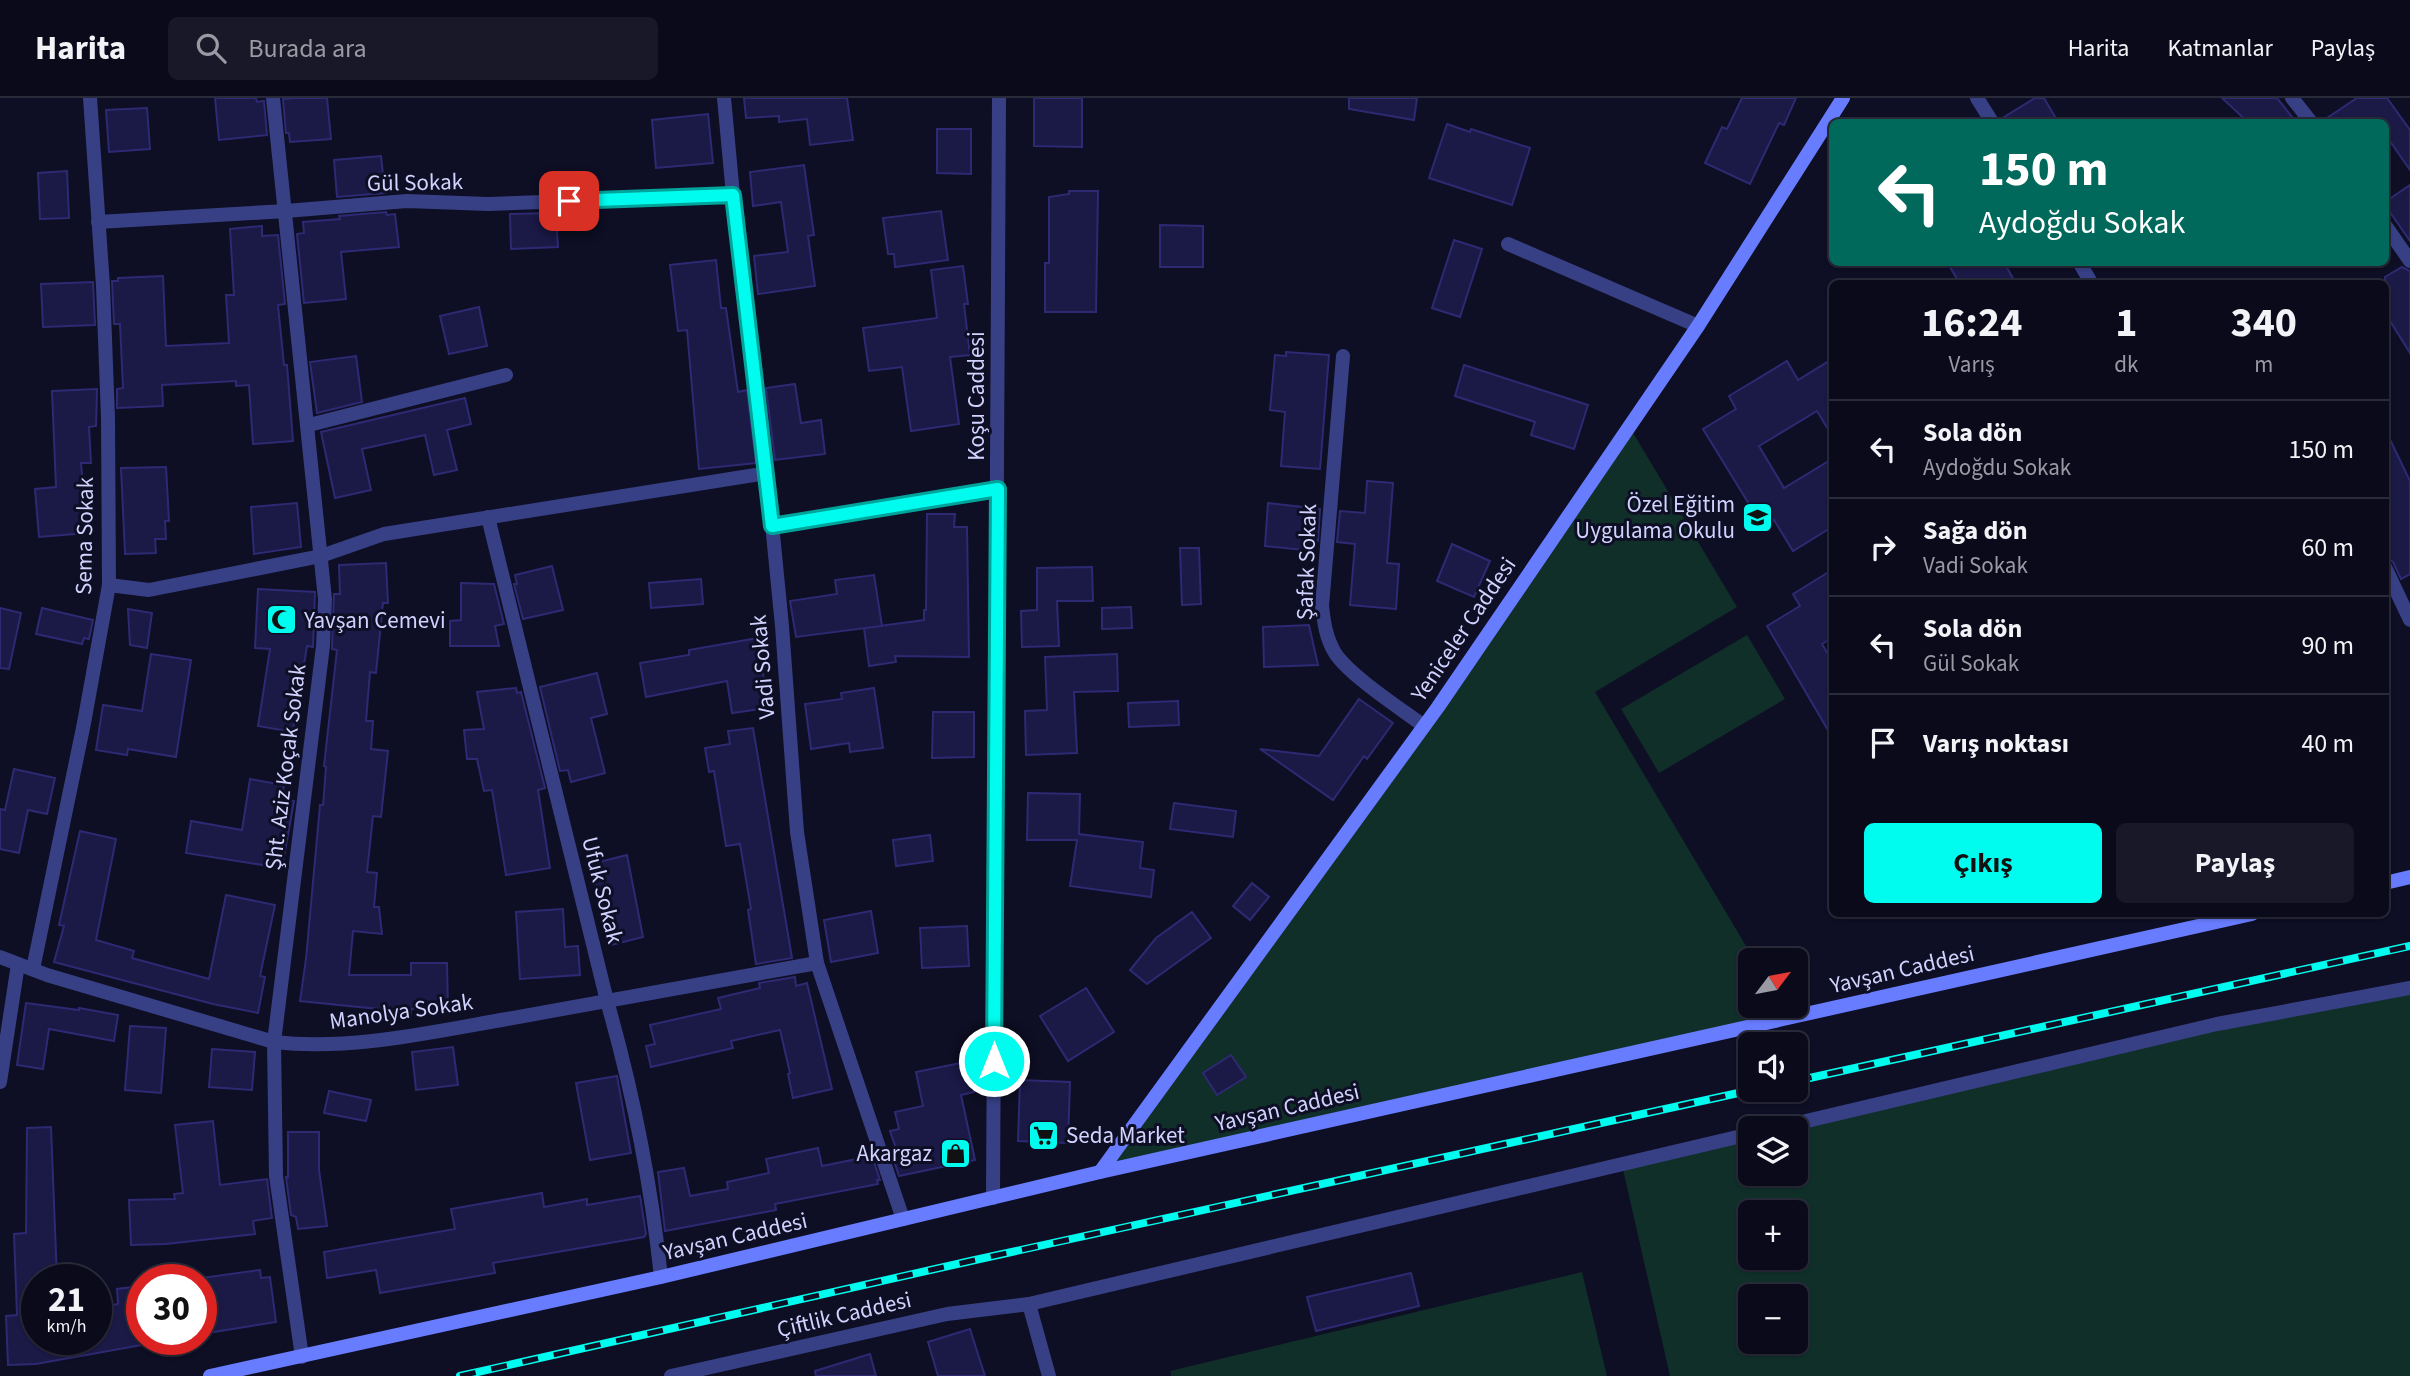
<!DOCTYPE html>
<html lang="tr">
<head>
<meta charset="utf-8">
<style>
  :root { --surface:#0a0a1b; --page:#181828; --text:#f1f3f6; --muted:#999aa3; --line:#2a2b3a; --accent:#00fcee }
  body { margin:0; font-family:"Source Sans 3",sans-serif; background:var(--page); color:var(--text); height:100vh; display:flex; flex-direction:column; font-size:26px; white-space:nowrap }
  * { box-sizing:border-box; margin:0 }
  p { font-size:23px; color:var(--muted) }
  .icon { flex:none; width:38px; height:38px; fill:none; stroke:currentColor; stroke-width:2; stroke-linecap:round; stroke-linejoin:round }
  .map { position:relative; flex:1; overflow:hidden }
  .side { position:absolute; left:1829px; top:182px; width:560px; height:637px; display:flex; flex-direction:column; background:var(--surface); border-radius:10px; box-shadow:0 2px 5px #0004,0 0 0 2px var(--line) }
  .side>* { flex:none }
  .top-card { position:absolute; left:1829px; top:21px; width:560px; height:147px; border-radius:10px; box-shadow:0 2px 5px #0004,0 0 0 2px var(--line); background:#00695c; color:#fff; overflow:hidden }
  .needle { width:46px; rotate:58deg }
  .tools { position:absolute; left:1738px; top:850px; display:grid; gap:14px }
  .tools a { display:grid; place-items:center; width:70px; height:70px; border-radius:10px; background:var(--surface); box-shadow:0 2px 5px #0004,0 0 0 2px var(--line); font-size:35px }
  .speed { position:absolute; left:21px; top:1166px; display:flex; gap:14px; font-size:35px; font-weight:700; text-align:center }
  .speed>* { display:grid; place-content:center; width:91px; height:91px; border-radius:50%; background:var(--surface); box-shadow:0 2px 5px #0004,0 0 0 2px var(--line); line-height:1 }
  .speed small { font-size:18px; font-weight:400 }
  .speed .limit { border:10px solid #d22; background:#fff; color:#111 }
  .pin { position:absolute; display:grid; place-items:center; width:60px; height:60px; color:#fff; margin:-30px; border-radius:14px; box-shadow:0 4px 10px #0006 }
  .me { position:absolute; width:77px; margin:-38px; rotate:0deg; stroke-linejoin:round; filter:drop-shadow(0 0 5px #0008) }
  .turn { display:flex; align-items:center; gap:24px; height:147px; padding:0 35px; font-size:32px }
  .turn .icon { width:91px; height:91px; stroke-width:2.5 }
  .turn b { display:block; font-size:49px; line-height:60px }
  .eta { display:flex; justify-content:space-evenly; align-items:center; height:119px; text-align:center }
  .eta b { font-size:42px; font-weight:700; line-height:49px }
  .cta { display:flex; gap:14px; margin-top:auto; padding:14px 35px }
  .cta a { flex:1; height:80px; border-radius:10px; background:var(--accent); color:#111; font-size:28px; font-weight:700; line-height:80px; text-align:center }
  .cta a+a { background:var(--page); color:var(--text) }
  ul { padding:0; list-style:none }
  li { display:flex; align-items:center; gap:21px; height:98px; padding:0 35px; border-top:2px solid var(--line) }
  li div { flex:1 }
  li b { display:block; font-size:26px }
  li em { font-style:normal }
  header { display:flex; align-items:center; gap:42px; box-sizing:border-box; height:98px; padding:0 35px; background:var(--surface); border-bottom:2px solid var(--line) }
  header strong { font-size:33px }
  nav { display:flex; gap:38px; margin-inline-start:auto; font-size:24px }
  .search { width:490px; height:63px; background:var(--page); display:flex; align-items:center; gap:18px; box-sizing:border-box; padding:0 24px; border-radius:10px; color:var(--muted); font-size:26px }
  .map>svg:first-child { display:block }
  .green { fill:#102f29; fill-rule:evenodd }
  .building { fill:#1b1946; stroke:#2d2a73; stroke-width:2 }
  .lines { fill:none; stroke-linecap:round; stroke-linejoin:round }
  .street { stroke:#374085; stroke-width:14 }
  .secondary { stroke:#687cff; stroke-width:14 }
  .rail-casing { stroke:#00fcee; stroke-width:8 }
  .rail { stroke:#0e0e24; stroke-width:5; stroke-dasharray:16; stroke-linecap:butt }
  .route-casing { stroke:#00a49b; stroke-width:18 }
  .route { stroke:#00fcee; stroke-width:12 }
  .labels { text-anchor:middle; stroke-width:6; stroke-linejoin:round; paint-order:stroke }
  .street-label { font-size:23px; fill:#d1d3ff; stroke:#0e0e24 }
  .poi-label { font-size:23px; fill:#d1d3ff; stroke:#0e0e24; text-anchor:end }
</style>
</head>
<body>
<header>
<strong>Harita</strong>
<div class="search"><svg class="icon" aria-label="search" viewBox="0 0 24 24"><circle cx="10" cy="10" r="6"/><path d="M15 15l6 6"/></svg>Burada ara</div>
<nav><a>Harita</a><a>Katmanlar</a><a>Paylaş</a></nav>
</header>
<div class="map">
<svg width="2410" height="1278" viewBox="0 0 2410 1278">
  <rect width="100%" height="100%" fill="#0e0e24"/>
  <!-- green -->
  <g class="green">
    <path d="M1629 328 1737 509 1595 594 1755 863H1750V908H1782L1788 919 1100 1074Z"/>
    <path d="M1747 537 1785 601 1659 675 1621 611Z"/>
    <path d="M2410 890V1278H1670L1622 1067 1750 1036V1076H1796V1031H1773ZM1750 1115H1796V1160H1750ZM1750 1199H1796V1244H1750Z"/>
    <path d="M1582 1174 1607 1278H1171L1170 1273Z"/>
  </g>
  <!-- building -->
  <g class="building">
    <path d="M215 0H256L257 4 264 3 267 37 219 42Z"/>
    <path d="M297 0H327L331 41 290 44 289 35H286L283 1Z"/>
    <path d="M744 0H847L853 42 810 47 807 21 779 24V18L746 20Z"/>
    <path d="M1034 0H1082V49L1034 48Z"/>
    <path d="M1349 0H1417L1414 22 1349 11Z"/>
    <path d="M1742 0H1796L1784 27 1779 25 1750 86 1705 65 1722 29 1727 31Z"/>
    <path d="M2035 0H2044L2058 24H2002L2001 21Z"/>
    <path d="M2222 0H2277L2296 24H2248Z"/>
    <path d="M2357 0H2387L2410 32V72L2385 36V24H2321Z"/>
    <path d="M147 10 150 51 109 54 106 12Z"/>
    <path d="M708 16 713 65 656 70 652 22Z"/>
    <path d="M1447 26 1470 34 1471 31 1530 50 1512 107 1429 80Z"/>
    <path d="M937 31H971V76L937 75Z"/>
    <path d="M381 58 385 95 337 99 334 62Z"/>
    <path d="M804 67 814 137 808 138 815 188 758 196 754 158 788 154 781 104 753 108 750 74Z"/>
    <path d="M67 73 69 120 40 121 38 75Z"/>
    <path d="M2410 87V143L2385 107V104Z"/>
    <path d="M1069 93H1098L1096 214H1045V165H1049V99L1069 96Z"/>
    <path d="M941 113 948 162 895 169 894 156H888L883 120Z"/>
    <path d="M386 114 387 117 395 116 399 149 341 154 346 201 304 205 297 136 304 135 303 124 340 121 339 118Z"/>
    <path d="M556 115 558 149 511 151 510 116Z"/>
    <path d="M1160 127 1203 128V169H1160Z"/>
    <path d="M262 128V138L278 137 285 206 278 207 284 267H287L293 343 253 346 249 287 236 288V283L162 287 163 308 117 310V291L123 290 120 226H114L112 183H118V180L163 178 166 248 229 245 226 197H234L230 131Z"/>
    <path d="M1454 142 1482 151 1460 219 1432 210Z"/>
    <path d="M716 162 721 210H726L738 294 747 292 756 365 699 371 687 232 678 233 670 167Z"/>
    <path d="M1947 164H2004L2016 186H1960Z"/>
    <path d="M963 168 968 206H964L970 257 950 259 959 326 911 333 902 269 869 273 863 230 937 220 931 172Z"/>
    <path d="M2402 169 2410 173V255L2385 215V179Z"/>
    <path d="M93 184 95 227 43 229 41 186Z"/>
    <path d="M479 209 487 248 449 256 440 218Z"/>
    <path d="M1286 254 1329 257 1320 371 1281 368 1285 314 1270 312 1275 257 1286 258Z"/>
    <path d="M356 258 362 304 317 315 310 264Z"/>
    <path d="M1832 261V338L1817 313 1759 348 1784 390 1832 361V429L1793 453 1774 422 1763 429 1703 331 1736 311 1729 298 1787 263 1798 282Z"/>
    <path d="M1464 267 1588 307 1574 351 1531 337 1535 324 1455 298Z"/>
    <path d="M795 286 801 325 821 322 825 356 775 362 766 290Z"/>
    <path d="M97 291 96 328 89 329 91 365H81L87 435 39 439 35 391 56 389 52 293Z"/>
    <path d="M465 300 471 326 447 332 457 372 434 377 425 337 362 351 371 392 335 400 321 334Z"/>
    <path d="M2385 331 2410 383V476L2401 481 2393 464 2385 459Z"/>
    <path d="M166 369 169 423H165L166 441H155L156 455 125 456 121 370Z"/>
    <path d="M1367 383 1393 385 1387 465 1399 466 1396 511 1350 507 1355 446 1337 444 1340 413 1365 415Z"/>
    <path d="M297 405 301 449 254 456 251 409Z"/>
    <path d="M1268 405 1320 411 1318 443 1314 442 1313 453 1265 448Z"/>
    <path d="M927 416H955L954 429H967L969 559 895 558 896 564 869 568 864 530 924 522V512H926Z"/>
    <path d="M1452 446 1490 463 1474 499 1437 483Z"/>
    <path d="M1180 450H1199L1201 506 1182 507Z"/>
    <path d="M386 465 388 505H383L376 575 370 574 366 623H373L371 651 388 653 381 719 373 718 367 774 377 775 374 809H379L382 836 353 833 349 877H411V865H447L448 911H411V918H378V911L300 903 306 861 320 707H323L326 669 324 668 337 552 332 551 334 496H340L339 467Z"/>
    <path d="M552 468 563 512 523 521 514 486H517L515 477Z"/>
    <path d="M1092 469 1093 503H1057L1059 548 1022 549 1021 513 1037 512V470Z"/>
    <path d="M1832 472V540L1822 546 1832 563V639L1767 528 1800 508 1793 496Z"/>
    <path d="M874 477 882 528 796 539 790 503 837 496 835 482Z"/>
    <path d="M701 481 703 506 651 510 649 485Z"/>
    <path d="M461 485 494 486 504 526 495 528 499 548H450V523L461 522Z"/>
    <path d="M258 491 315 494 313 549 307 548 293 634 258 628 270 551 255 550Z"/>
    <path d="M1131 509 1132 530 1102 531V510Z"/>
    <path d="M0 510 21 515 9 571 0 570Z"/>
    <path d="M42 510 93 522 89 541 84 540 82 546 36 536Z"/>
    <path d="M128 511 152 515 147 550 130 547Z"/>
    <path d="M1309 527 1318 567 1264 569 1263 529Z"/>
    <path d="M758 540 768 610 732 615 727 583 646 599 640 565 689 557V552Z"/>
    <path d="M151 556 191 562 176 659 128 651 127 657 96 652 103 607 142 613Z"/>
    <path d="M1117 556 1118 593 1074 594 1077 655 1026 657 1025 613 1047 612 1045 559Z"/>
    <path d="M597 575 607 616 591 620 605 675 571 684 568 672 560 673 540 589Z"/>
    <path d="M516 590 517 595 521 594 545 690 538 692 550 770 506 777 492 692 484 693 477 661H467L464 632 484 631 477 594Z"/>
    <path d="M874 590 883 650 850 654 849 645 811 651 805 606 842 601 841 595Z"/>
    <path d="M1359 601 1393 625 1367 661 1364 658 1333 702 1260 651 1319 658Z"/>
    <path d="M1178 603 1179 627 1129 629 1128 605Z"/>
    <path d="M933 614H974V659L932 660Z"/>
    <path d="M753 630 792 860 756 866 748 812 751 811 740 746 726 748 714 673 709 674 705 650 730 646 728 633Z"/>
    <path d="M14 671 55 680 47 716 28 712 19 755 0 751V711L5 712Z"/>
    <path d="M250 681 284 687 282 701 294 703 282 770 186 755 191 723 242 732Z"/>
    <path d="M1028 695 1080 696 1079 736 1143 744 1140 770 1154 772 1151 799 1070 788 1077 742H1027Z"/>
    <path d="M1174 705 1236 713 1233 739 1170 731Z"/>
    <path d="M80 733 116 741 96 842 134 853 132 860 209 881 226 797 275 807 260 878 265 879 258 915 213 906 54 864 64 828 59 827Z"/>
    <path d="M930 737 933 763 896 768 893 742Z"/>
    <path d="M627 757 643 839 611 847 591 766Z"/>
    <path d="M1252 785 1269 799 1250 822 1233 808Z"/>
    <path d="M563 811 565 849 578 848 580 877 520 881 516 814Z"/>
    <path d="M871 813 878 855 831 864 824 822Z"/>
    <path d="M1192 814 1211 840 1147 886 1130 872 1156 840Z"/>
    <path d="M967 828 969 868 922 870 920 830Z"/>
    <path d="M795 879 796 888 807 885 832 991 793 1000 788 976 790 975 780 932 731 943 733 950 651 969 646 948 655 946 650 927 721 911 718 900 760 890 759 885Z"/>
    <path d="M1086 890 1114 934 1068 963 1040 918Z"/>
    <path d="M26 905 79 912V910L118 917 114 943 49 931 43 971 17 967Z"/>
    <path d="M130 928 166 930 161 995 125 992Z"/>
    <path d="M453 949 458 987 416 992 412 954Z"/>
    <path d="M212 951 255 954 252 992 209 989Z"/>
    <path d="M1231 957 1246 979 1217 997 1203 975Z"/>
    <path d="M975 962 974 994 961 997 975 1062 899 1078 891 1054 897 1053 890 1033 899 1031 895 1014 923 1008 916 974Z"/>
    <path d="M617 978 631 1055 590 1062 576 985Z"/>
    <path d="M1020 982 1070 984 1068 1045 1018 1043Z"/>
    <path d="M329 993 371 1002 366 1023 324 1015Z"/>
    <path d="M213 1023 220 1087 267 1081 272 1120 253 1123 255 1136 166 1146 131 1147 129 1102 175 1101 174 1096 183 1095 175 1027Z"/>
    <path d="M51 1029 57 1181H37V1241H96V1210L118 1206 117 1191 142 1188V1247L36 1266 8 1267 6 1218 17 1217 14 1136 26 1135 27 1030Z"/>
    <path d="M288 1034H319V1072L327 1128 298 1131 296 1119 291 1117 286 1079H288Z"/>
    <path d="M818 1050 822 1068 872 1058 880 1082H877L878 1086 775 1106 776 1112 665 1133 658 1074 684 1070 690 1098 728 1091 727 1084 769 1075 766 1061Z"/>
    <path d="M542 1095 544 1109 587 1101V1107L640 1098 646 1136 644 1139 493 1165 495 1175 380 1195 376 1172 327 1180 324 1154 455 1131 451 1111Z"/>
    <path d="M260 1172 261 1180 270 1179 276 1224 201 1236V1180Z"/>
    <path d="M1411 1175 1419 1208 1316 1233 1307 1199Z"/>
    <path d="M970 1231 985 1278H938L928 1244Z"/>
    <path d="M870 1256 876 1278H816L815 1273Z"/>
  </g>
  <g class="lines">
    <!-- street -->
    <g class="street">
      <path d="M273 0 325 501 323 548 274 944 276 1078 302 1259"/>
      <path d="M724 0 733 97 767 375 782 528 797 734 817 865 903 1121"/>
      <path d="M1977 0 1992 24"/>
      <path d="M2292 0 2311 24"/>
      <path d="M98 124 286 113 407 103 488 106 733 97"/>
      <path d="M2385 127 2410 163"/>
      <path d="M1508 146 1698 228"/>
      <path d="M2079 164 2092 186"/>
      <path d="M1343 258 1322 508C1324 525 1326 540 1335 555 1349 577 1401 611 1424 628"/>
      <path d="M309 327 506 277"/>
      <path d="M488 419 607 903C633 994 651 1085 661 1179"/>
      <path d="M772 428 998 391"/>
      <path d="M2385 469 2410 522"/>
      <path d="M109 487 149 492 321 458 384 436 767 375"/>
      <path d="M0 859 47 877 274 944C351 953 431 934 507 921 610 903 713 884 817 865"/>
      <path d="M33 871 84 625 109 487 108 320 103 188 90 0"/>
      <path d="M0 984 18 866"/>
      <path d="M1773 1031 2217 926 2410 890"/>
      <path d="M993 1100 999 0"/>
      <path d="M1029 1206 1049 1278"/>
      <path d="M671 1278 947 1216 1029 1206 1750 1036"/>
    </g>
    <!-- secondary -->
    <g class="secondary">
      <path d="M2385 785 2410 779"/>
      <path d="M1100 1074 1438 609 1698 228 1843 0"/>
      <path d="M210 1278 661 1179 1100 1074 2252 816"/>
    </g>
    <defs>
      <g id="rail">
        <path d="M1796 983 2410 848"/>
        <path d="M460 1278 975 1162 1752 992"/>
      </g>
    </defs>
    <!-- rail casing -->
    <use href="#rail" class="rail-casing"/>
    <!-- rail -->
    <use href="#rail" class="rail"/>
  </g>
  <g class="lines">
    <defs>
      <path id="route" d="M569 103 733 97 772 428 998 391 994 963"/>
    </defs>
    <!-- route casing -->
    <use href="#route" class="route-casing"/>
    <!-- route -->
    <use href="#route" class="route"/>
  </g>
  <!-- icons -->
  <defs>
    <symbol id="school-square" viewBox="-11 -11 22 22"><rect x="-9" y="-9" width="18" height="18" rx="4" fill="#00fcee" stroke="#0e0e24"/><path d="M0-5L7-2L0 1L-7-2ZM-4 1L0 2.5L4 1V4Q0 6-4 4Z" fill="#111"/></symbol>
    <symbol id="mosque-square" viewBox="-11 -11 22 22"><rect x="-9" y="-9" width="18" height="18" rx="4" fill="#00fcee" stroke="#0e0e24"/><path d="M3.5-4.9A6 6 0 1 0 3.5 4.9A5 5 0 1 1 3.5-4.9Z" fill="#111"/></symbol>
    <symbol id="supermarket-square" viewBox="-11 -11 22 22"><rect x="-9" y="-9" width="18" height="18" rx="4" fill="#00fcee" stroke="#0e0e24"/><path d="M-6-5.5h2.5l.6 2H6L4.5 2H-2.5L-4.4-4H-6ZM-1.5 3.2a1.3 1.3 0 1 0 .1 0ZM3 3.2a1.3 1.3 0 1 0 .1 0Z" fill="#111"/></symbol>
    <symbol id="shop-square" viewBox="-11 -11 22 22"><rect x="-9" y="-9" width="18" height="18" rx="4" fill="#00fcee" stroke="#0e0e24"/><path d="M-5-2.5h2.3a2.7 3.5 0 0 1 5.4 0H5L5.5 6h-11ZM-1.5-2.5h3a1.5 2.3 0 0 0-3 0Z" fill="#111"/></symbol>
  </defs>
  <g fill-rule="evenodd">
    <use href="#school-square" x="1740" y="402" width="35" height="35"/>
    <use href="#mosque-square" x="264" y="504" width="35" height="35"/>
    <use href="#supermarket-square" x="1026" y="1020" width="35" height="35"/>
    <use href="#shop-square" x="938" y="1038" width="35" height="35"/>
  </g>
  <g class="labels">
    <!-- street labels -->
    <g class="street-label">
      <text transform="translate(415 84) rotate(-1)" y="8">Gül Sokak</text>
      <text transform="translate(976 298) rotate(-90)" y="8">Koşu Caddesi</text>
      <text transform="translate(84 438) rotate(-89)" y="8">Sema Sokak</text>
      <text transform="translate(1306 464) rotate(-88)" y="8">Şafak Sokak</text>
      <text transform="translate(1463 531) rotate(-56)" y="8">Yeniceler Caddesi</text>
      <text transform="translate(762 569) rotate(-95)" y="8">Vadi Sokak</text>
      <text transform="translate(285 669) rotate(-83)" y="8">Şht. Aziz Koçak Sokak</text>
      <text transform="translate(603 792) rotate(76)" y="8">Ufuk Sokak</text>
      <text transform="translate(1902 871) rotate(-13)" y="8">Yavşan Caddesi</text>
      <text transform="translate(401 913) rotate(-8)" y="8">Manolya Sokak</text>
      <text transform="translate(1287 1009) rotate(-13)" y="8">Yavşan Caddesi</text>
      <text transform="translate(735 1138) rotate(-13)" y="8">Yavşan Caddesi</text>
      <text transform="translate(844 1216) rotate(-13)" y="8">Çiftlik Caddesi</text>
    </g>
    <!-- poi labels -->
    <g class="poi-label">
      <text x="1735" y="414">Özel Eğitim<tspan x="1735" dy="26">Uygulama Okulu</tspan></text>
      <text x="304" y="530" text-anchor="start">Yavşan Cemevi</text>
      <text x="1066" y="1045" text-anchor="start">Seda Market</text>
      <text x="932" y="1063">Akargaz</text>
    </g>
  </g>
</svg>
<div class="tools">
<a><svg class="needle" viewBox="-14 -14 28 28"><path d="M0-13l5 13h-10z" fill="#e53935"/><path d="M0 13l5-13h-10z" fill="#999aa3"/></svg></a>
<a><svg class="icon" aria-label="sound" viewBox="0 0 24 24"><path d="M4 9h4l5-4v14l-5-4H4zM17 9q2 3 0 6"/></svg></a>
<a><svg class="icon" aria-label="layers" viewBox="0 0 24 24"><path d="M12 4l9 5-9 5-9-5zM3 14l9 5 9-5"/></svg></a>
<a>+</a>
<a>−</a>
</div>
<div class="speed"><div>21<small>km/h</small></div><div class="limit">30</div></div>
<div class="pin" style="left:569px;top:103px;background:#d93025"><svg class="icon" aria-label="arrive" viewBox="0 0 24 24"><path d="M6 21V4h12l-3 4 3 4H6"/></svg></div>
<svg class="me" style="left:994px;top:963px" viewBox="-20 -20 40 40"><circle r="17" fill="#00fcee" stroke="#fff" stroke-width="3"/><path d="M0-11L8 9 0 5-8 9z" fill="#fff"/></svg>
<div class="top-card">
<div class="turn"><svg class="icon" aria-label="left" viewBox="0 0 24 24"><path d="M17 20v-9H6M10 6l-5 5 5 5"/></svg><div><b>150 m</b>Aydoğdu Sokak</div></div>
</div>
<section class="side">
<div class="eta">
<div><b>16:24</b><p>Varış</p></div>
<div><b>1</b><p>dk</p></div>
<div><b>340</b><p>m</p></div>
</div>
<ul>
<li><svg class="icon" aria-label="left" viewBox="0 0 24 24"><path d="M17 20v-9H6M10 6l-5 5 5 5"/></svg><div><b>Sola dön</b><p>Aydoğdu Sokak</p></div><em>150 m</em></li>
<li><svg class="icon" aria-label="right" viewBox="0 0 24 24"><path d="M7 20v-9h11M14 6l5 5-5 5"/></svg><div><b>Sağa dön</b><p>Vadi Sokak</p></div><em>60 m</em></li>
<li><svg class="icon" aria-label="left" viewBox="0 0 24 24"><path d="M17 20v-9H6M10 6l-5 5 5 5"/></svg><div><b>Sola dön</b><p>Gül Sokak</p></div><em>90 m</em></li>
<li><svg class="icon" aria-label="arrive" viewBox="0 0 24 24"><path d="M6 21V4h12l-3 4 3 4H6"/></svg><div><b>Varış noktası</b></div><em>40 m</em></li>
</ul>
<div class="cta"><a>Çıkış</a><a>Paylaş</a></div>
</section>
</div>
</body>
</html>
